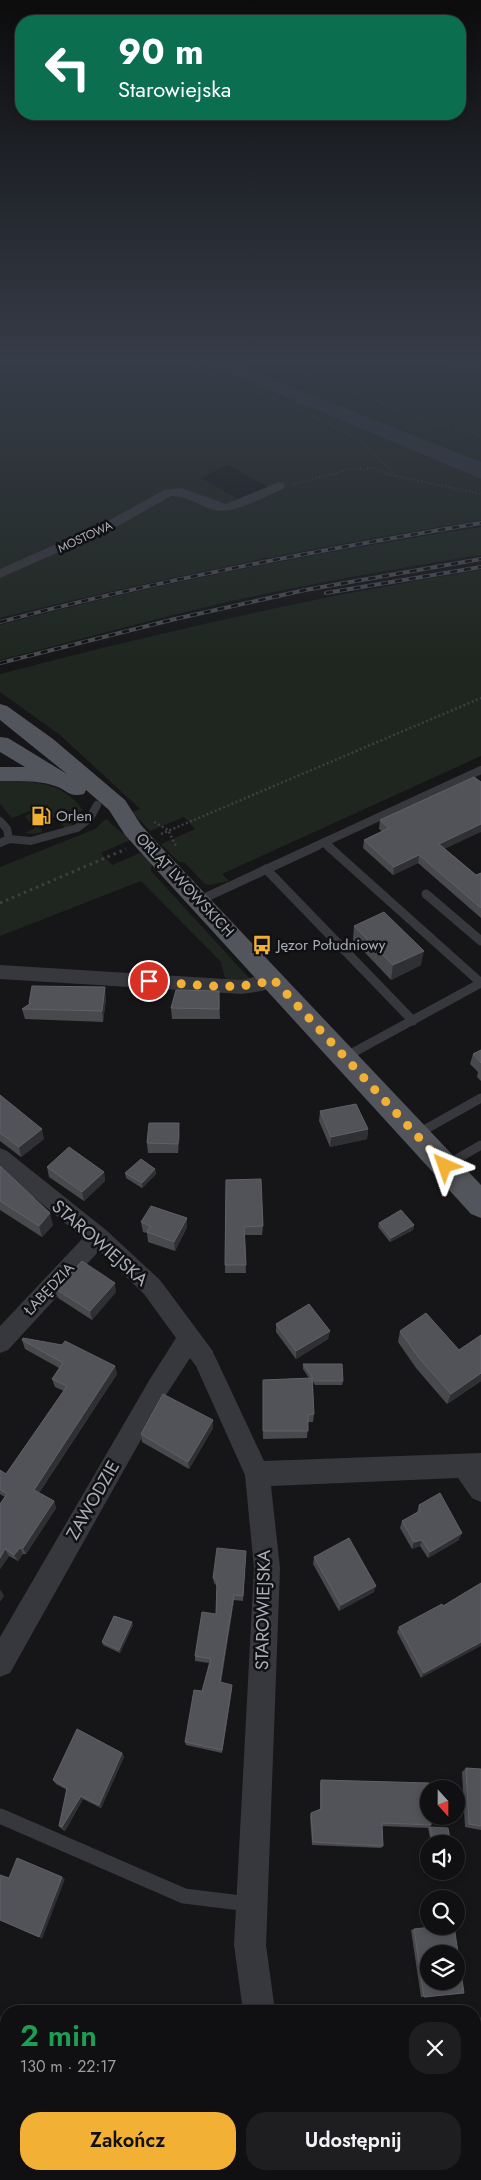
<!DOCTYPE html>
<html lang="pl">
<head>
<meta charset="utf-8">
<style>
  :root { --surface:#101012; --page:#1e1e20; --text:#f1f3f6; --muted:#9c9d9f; --line:#303032; --accent:#f2b134 }
  body { margin:0; font-family:Jost,sans-serif; background:var(--page); color:var(--text); height:100vh; display:flex; flex-direction:column; font-size:19px; white-space:nowrap }
  * { box-sizing:border-box; margin:0 }
  p { font-size:16px; color:var(--muted) }
  .icon { flex:none; width:28px; height:28px; fill:none; stroke:currentColor; stroke-width:2; stroke-linecap:round; stroke-linejoin:round }
  .map { position:relative; flex:1; overflow:hidden }
  .side { position:absolute; left:0px; top:2005px; width:481px; height:175px; display:flex; flex-direction:column; background:var(--surface); border-radius:20px 20px 0 0; box-shadow:0 2px 8px #0003,0 0 0 1px var(--line) }
  .side>* { flex:none }
  .guide { position:absolute; left:15px; top:15px; width:451px; height:105px; border-radius:20px; box-shadow:0 2px 8px #0003,0 0 0 1px var(--line); background:#0b6e4f; color:#fff; overflow:hidden }
  .needle { width:32px; rotate:159deg }
  .controls { position:absolute; left:420px; top:1780px; display:grid; gap:10px }
  .controls a { display:grid; place-items:center; width:45px; height:45px; border-radius:50%; background:var(--surface); box-shadow:0 2px 8px #0003,0 0 0 1px var(--line); font-size:25px }
  .pin { position:absolute; display:grid; place-items:center; width:42px; height:42px; color:#fff; margin:-21px; border:2px solid #fff; border-radius:50%; box-shadow:0 1px 5px #0007 }
  .me { position:absolute; width:55px; margin:-28px; rotate:317deg; stroke-linejoin:round; filter:drop-shadow(0 0 4px #0008) }
  .turn { display:flex; align-items:center; gap:18px; height:105px; padding:0 20px; font-size:22px }
  .turn .icon { width:65px; height:65px; stroke-width:2.5 }
  .turn b { display:block; font-size:35px; line-height:42px }
  .round { display:grid; place-items:center; flex:none; width:52px; height:52px; border-radius:20px; background:var(--page) }
  .summary { display:flex; align-items:center; justify-content:space-between; height:85px; padding:0 20px }
  h1 { font-size:30px; font-weight:600; line-height:38px; color:#1e9e55 }
  .button { display:flex; gap:10px; margin-top:auto; padding:10px 20px }
  .button a { flex:1; height:58px; border-radius:20px; background:var(--accent); color:#111; font-size:20px; font-weight:600; line-height:58px; text-align:center }
  .button a+a { background:var(--page); color:var(--text) }
  .map>svg:first-child { display:block }
  .green { fill:#1e261f; fill-rule:evenodd }
  .water { fill:#2c353c }
  .lines { fill:none; stroke-linecap:round; stroke-linejoin:round }
  .path-far2 { stroke:#3d3f44; stroke-width:2; stroke-dasharray:1 2.5; stroke-linecap:butt }
  .path-far1 { stroke:#3d3f44; stroke-width:2.5; stroke-dasharray:2 2.5; stroke-linecap:butt }
  .path { stroke:#3d3f44; stroke-width:3; stroke-dasharray:2.5 4; stroke-linecap:butt }
  .service-far2 { stroke:#37383d; stroke-width:8 }
  .service-far1 { stroke:#37383d; stroke-width:9 }
  .service { stroke:#37383d; stroke-width:15 }
  .minor { fill:#37383d; fill-rule:evenodd }
  .primary { fill:#53555c; fill-rule:evenodd }
  .rail-casing { stroke:#4a4c52; stroke-width:4 }
  .rail { stroke:#111113; stroke-width:2.5; stroke-dasharray:7; stroke-linecap:butt }
  .wall { fill:#47494d }
  .shaded-wall { fill:#2f3033 }
  .building { fill:#525359; stroke:#5f6168; fill-rule:evenodd }
  .route { stroke:#f2b134; stroke-width:9; stroke-dasharray:0 16.2 }
  .labels { text-anchor:middle; stroke-width:5; stroke-linejoin:round; paint-order:stroke }
  .far-street-label { font-size:12px; fill:#a8adb8; stroke:#111113 }
  .poi-label { font-size:15px; fill:#a8adb8; stroke:#111113; text-anchor:start }
  .street-label { font-size:15px; fill:#a8adb8; stroke:#111113 }
  .near-street-label { font-size:18px; fill:#a8adb8; stroke:#111113 }
</style>
</head>
<body>
<div class="map">
<svg width="481" height="2180" viewBox="0 0 481 2180">
  <rect width="100%" height="100%" fill="#161618"/>
  <!-- green -->
  <g class="green">
    <path d="M0 362H202L481 479V520C319 546 159 578 0 618ZM228 465 268 487 241 501 201 478Z"/>
    <path d="M235 362H481V462L260 374Z"/>
    <path d="M481 527V555C397 568 314 583 231 601 154 619 77 640 0 660V625C158 583 319 552 481 527Z"/>
    <path d="M481 570V756L222 874 229 881 209 885 205 884 185 863 178 861 161 844 195 829 184 817 150 831 132 812 140 809 60 735 0 692V674C161 632 317 596 481 570Z"/>
    <path d="M0 781C32 781 62 781 82 809 79 818 74 825 65 828L55 817 37 824 43 832 33 834 25 833 35 828 25 816 40 810 38 808 12 818 0 804Z"/>
    <path d="M106 819 130 840 101 853 112 865 140 853 152 864 151 871 249 978 242 981 225 978 221 962 141 881 0 936V867L95 829Z"/>
  </g>
  <!-- water -->
  <path class="water" d="M202 362H235L260 374 481 462V479Z"/>
  <g class="lines">
    <!-- path-far2 -->
    <g class="path-far2">
      <path d="M184 362 269 396 339 429 364 443 394 474"/>
      <path d="M275 362 451 429 481 435"/>
      <path d="M431 362 481 369"/>
      <path d="M292 484 352 469 374 468 387 474 481 494"/>
    </g>
    <!-- path-far1 -->
    <g class="path-far1">
      <path d="M154 822 168 830 176 846"/>
      <path d="M161 834 481 698"/>
    </g>
    <!-- path -->
    <path class="path" d="M0 903 126 849"/>
    <!-- service-far2 -->
    <g class="service-far2">
      <path d="M0 821 7 829 9 839"/>
      <path d="M324 842 330 847"/>
      <path d="M0 843 9 839 31 841 77 828 90 818 97 805"/>
      <path d="M314 847 481 770"/>
    </g>
    <!-- service-far1 -->
    <g class="service-far1">
      <path d="M328 846 481 983"/>
      <path d="M266 869 413 1021"/>
      <path d="M426 894 481 941"/>
      <path d="M200 900 317 846"/>
      <path d="M345 1057 481 983"/>
      <path d="M417 1134 481 1098"/>
      <path d="M445 1166 481 1145"/>
    </g>
    <!-- service -->
    <path class="service" d="M0 1816 184 1896 249 1904"/>
    <!-- minor -->
    <g class="minor">
      <path d="M279 482 283 483 285 486 283 489C265 496 234 515 214 510 199 506 187 495 171 496L118 526 0 578V569L110 520 164 490 181 488 226 504Z"/>
      <path d="M0 965 242 980 273 972 280 974 282 979C276 991 254 992 242 994L0 979Z"/>
      <path d="M0 1148 7 1151 106 1230 160 1280 212 1350 264 1461 481 1453V1502L472 1498 458 1478 271 1486 280 1568 266 1945 275 2011H243L234 1945 254 1568 245 1475 196 1366 190 1358 166 1395 10 1673 0 1677V1637L150 1379 176 1338 144 1294 99 1251 8 1350 0 1353V1326L83 1238 0 1169Z"/>
      <path d="M277 2174H311L312 2180H278Z"/>
    </g>
    <!-- primary -->
    <path class="primary" d="M0 704 7 706 53 739 125 800 141 825 159 845 481 1185V1218L471 1214 143 855 125 835 109 810 86 790 84 794C68 798 68 790 55 786 38 780 18 781 0 781V767H25L0 752V737L8 738 67 774 0 720Z"/>
    <defs>
      <g id="rail">
        <path d="M326 593 481 567"/>
        <path d="M0 622C159 580 319 550 481 523"/>
        <path d="M0 663 175 619 305 590 481 559"/>
      </g>
    </defs>
    <!-- rail casing -->
    <use href="#rail" class="rail-casing"/>
    <!-- rail -->
    <use href="#rail" class="rail"/>
  </g>
  <!-- wall -->
  <g class="wall">
    <path d="M380 820 445 849 476 875 481 873V918L418 863 393 875 363 848 364 840 382 831 379 829Z"/>
    <path d="M354 926 421 965 391 980 353 940Z"/>
    <path d="M219 991 220 1019H172L171 1008Z"/>
    <path d="M106 998 103 1022 25 1019 22 1009 29 1004V1003Z"/>
    <path d="M481 1050V1081L477 1077 478 1072 470 1064 473 1054Z"/>
    <path d="M0 1095 44 1139 21 1157 0 1141Z"/>
    <path d="M320 1111 368 1129 367 1139 330 1147 319 1121Z"/>
    <path d="M180 1133 178 1153H148L147 1143Z"/>
    <path d="M0 1166 53 1225 42 1237 0 1210Z"/>
    <path d="M47 1167 104 1172 105 1181 84 1201 49 1177Z"/>
    <path d="M155 1169 156 1174 142 1188 126 1178 125 1173Z"/>
    <path d="M226 1180 263 1226 262 1235H245L246 1273H225Z"/>
    <path d="M187 1218V1227L175 1251 148 1242 147 1233 143 1232 141 1222Z"/>
    <path d="M379 1223 414 1225 413 1230 390 1242 378 1227Z"/>
    <path d="M56 1289 116 1292 92 1320 58 1298Z"/>
    <path d="M276 1324 330 1331 328 1339 296 1359 276 1332Z"/>
    <path d="M400 1331 459 1350 481 1335V1381L447 1404 416 1368 398 1342Z"/>
    <path d="M22 1340 117 1374 39 1493 54 1501 56 1508 26 1554H23L18 1561 9 1556 0 1569V1504L5 1497 0 1494V1470L6 1474 64 1391 55 1387 52 1379 59 1368 25 1349Z"/>
    <path d="M303 1364 343 1381 342 1385H315L313 1382 314 1414 313 1422H308L307 1438 263 1439V1380L309 1378 303 1369Z"/>
    <path d="M213 1428 189 1469 142 1442 141 1434Z"/>
    <path d="M419 1505 459 1540 428 1558 420 1546 412 1549 400 1528 402 1521 417 1512Z"/>
    <path d="M246 1551 243 1601 234 1600 221 1683 232 1689 222 1753 186 1745 185 1742 202 1691 209 1663 195 1661V1656L216 1614 217 1586 214 1583 213 1578Z"/>
    <path d="M314 1557 374 1592 339 1611 313 1564Z"/>
    <path d="M481 1583 421 1678 397 1632 399 1627 443 1606Z"/>
    <path d="M133 1625 120 1653 103 1645 102 1642Z"/>
    <path d="M122 1753 124 1757 101 1808 83 1799 65 1831 62 1829 59 1826 67 1790 56 1784 53 1780Z"/>
    <path d="M466 1768 481 1769V1830L465 1827 462 1772Z"/>
    <path d="M321 1780 431 1825 430 1827 451 1844H431L428 1828 382 1826 383 1846 381 1848 312 1845 310 1816 311 1813 320 1809V1783Z"/>
    <path d="M414 1929 464 1993 421 1997 411 1930Z"/>
    <path d="M481 2094V2127H475V2095Z"/>
    <path d="M366 2174H408L409 2180H342V2178Z"/>
  </g>
  <!-- shaded-wall -->
  <g class="shaded-wall">
    <path d="M481 824V832L438 852 439 844Z"/>
    <path d="M419 855 418 863 393 875 394 867Z"/>
    <path d="M424 951 421 965 391 980 393 965Z"/>
    <path d="M105 987 106 998 103 1022 102 1011Z"/>
    <path d="M179 1123 180 1133 178 1153V1144Z"/>
    <path d="M42 1129 44 1139 21 1157 19 1147Z"/>
    <path d="M368 1129 367 1139 330 1147 331 1137Z"/>
    <path d="M155 1169 156 1174 142 1188V1183Z"/>
    <path d="M104 1172 105 1181 84 1201 82 1192Z"/>
    <path d="M50 1213 53 1225 42 1237 39 1226Z"/>
    <path d="M187 1218V1227L175 1251 174 1242Z"/>
    <path d="M414 1225 413 1230 390 1242 391 1238Z"/>
    <path d="M115 1283 116 1292 92 1320 90 1311Z"/>
    <path d="M330 1331 328 1339 296 1359V1351Z"/>
    <path d="M115 1366 117 1374 36 1497 34 1490Z"/>
    <path d="M481 1373V1381L447 1404 451 1394Z"/>
    <path d="M213 1420V1428L189 1469 188 1462Z"/>
    <path d="M54 1501 56 1508 26 1554 23 1548Z"/>
    <path d="M462 1533 459 1540 428 1558 430 1552Z"/>
    <path d="M422 1540 420 1546 412 1549 414 1542Z"/>
    <path d="M20 1548 23 1554 18 1561 14 1555Z"/>
    <path d="M5 1549 9 1556 0 1569V1558Z"/>
    <path d="M376 1586 374 1592 339 1611 341 1605Z"/>
    <path d="M1 1590 4 1596 0 1602V1591Z"/>
    <path d="M234 1595V1600L220 1687V1682Z"/>
    <path d="M132 1622 133 1625 120 1653 119 1650Z"/>
    <path d="M481 1642V1646L421 1678 424 1673Z"/>
    <path d="M232 1685V1689L222 1753V1750Z"/>
    <path d="M122 1753 124 1757 101 1808 99 1805Z"/>
    <path d="M81 1796 83 1799 65 1831 62 1827Z"/>
    <path d="M62 1877 65 1879 42 1939 39 1937Z"/>
  </g>
  <!-- building -->
  <g class="building">
    <path d="M474 777 481 782V824L439 844 476 875 481 873V908L419 855 394 867 364 840 389 828 380 820Z"/>
    <path d="M384 912 424 951 393 965 354 926Z"/>
    <path d="M32 986 105 987 102 1011 22 1009 31 1003H29Z"/>
    <path d="M176 990 219 991V1009L171 1008Z"/>
    <path d="M481 1050V1063L473 1054Z"/>
    <path d="M0 1095 42 1129 19 1147 0 1133Z"/>
    <path d="M356 1104 368 1129 331 1137 320 1111Z"/>
    <path d="M149 1123H179L178 1144 147 1143Z"/>
    <path d="M69 1147 104 1172 82 1192 47 1167Z"/>
    <path d="M141 1159 155 1169 142 1183 125 1173Z"/>
    <path d="M0 1166 50 1213 39 1226 0 1201Z"/>
    <path d="M261 1179 263 1226 244 1227 246 1265H225L226 1180Z"/>
    <path d="M151 1206 187 1218 174 1242 147 1232 150 1226 141 1222Z"/>
    <path d="M401 1210 414 1225 391 1238 379 1223Z"/>
    <path d="M82 1261 115 1283 90 1311 56 1289Z"/>
    <path d="M309 1304 330 1331 296 1351 276 1324Z"/>
    <path d="M426 1313 459 1350 481 1335V1373L451 1394 419 1358 400 1331Z"/>
    <path d="M23 1338 62 1345 65 1341 115 1366 34 1490 54 1501 23 1548H20L14 1555 5 1549 0 1558V1504L7 1494 0 1489V1470L6 1474 67 1386 52 1379 63 1363 22 1340Z"/>
    <path d="M303 1364H342L343 1381H315Z"/>
    <path d="M312 1378 314 1414 308 1415V1431H263V1380Z"/>
    <path d="M163 1394 213 1420 188 1462 141 1434Z"/>
    <path d="M440 1493 462 1533 430 1552 422 1540 414 1542 402 1521 420 1511 419 1505Z"/>
    <path d="M349 1538 376 1586 341 1605 314 1557Z"/>
    <path d="M217 1548 246 1551 243 1596 234 1595 220 1682 232 1685 222 1750 185 1742 194 1690 202 1691 211 1659 195 1656 202 1612 216 1614 217 1581 213 1578Z"/>
    <path d="M481 1583V1642L424 1673 399 1627 442 1604 443 1606Z"/>
    <path d="M114 1616 132 1622 119 1650 102 1642Z"/>
    <path d="M77 1729 122 1753 99 1805 81 1796 62 1827 59 1826 67 1788 53 1780Z"/>
    <path d="M466 1768 481 1769V1826L469 1824Z"/>
    <path d="M321 1780 429 1783V1816H431V1825L382 1823 383 1846 313 1842 311 1813 321 1809Z"/>
    <path d="M430 1827 448 1828 451 1844H433Z"/>
    <path d="M17 1858 62 1877 39 1937 0 1920V1875L9 1878Z"/>
    <path d="M440 1926H454L464 1993 424 1997 414 1929ZM429 1954H456V1981H429Z"/>
    <path d="M481 2096V2127H475V2097Z"/>
    <path d="M156 2174H231L232 2180H153L152 2175Z"/>
    <path d="M382 2174H408L409 2180H351Z"/>
  </g>
  <!-- sky -->
  <linearGradient id="sky" x2="0" y2="1"><stop stop-color="#0c0c0d"/><stop offset="0.54" stop-color="#363c48"/><stop offset="1" stop-color="#363c48" stop-opacity="0"/></linearGradient>
  <rect width="481" height="667" fill="url(#sky)"/>
  <g class="lines">
    <!-- route -->
    <path class="route" d="M149 981C185 983 240 993 273 979L445 1166"/>
  </g>
  <!-- icons -->
  <defs>
    <symbol id="fuel-bare" viewBox="-9 -9 18 18"><path d="M-5.5-6h7V0h2V4h1.3V-2.5L3-4.5l.8-.8L6-3V5H2.5V1h-1V6h-7ZM-4.2-4.7v3.2H.2V-4.7Z" fill="#f2b134" stroke="#111113" stroke-width="2.5" paint-order="stroke"/></symbol>
    <symbol id="bus-bare" viewBox="-9 -9 18 18"><path d="M-5-6H5V4H4V6H2V4H-2V6H-4V4H-5ZM-3.5-4V0h7V-4ZM-3.5 1.2v1.5H-2V1.2ZM2 1.2v1.5H3.5V1.2Z" fill="#f2b134" stroke="#111113" stroke-width="2.5" paint-order="stroke"/></symbol>
  </defs>
  <g fill-rule="evenodd">
    <use href="#fuel-bare" x="27" y="802" width="28" height="28"/>
    <use href="#bus-bare" x="248" y="931" width="28" height="28"/>
  </g>
  <g class="labels">
    <!-- far-street labels -->
    <g class="far-street-label">
      <text transform="translate(85 537) rotate(-25)" y="4">MOSTOWA</text>
    </g>
    <!-- poi labels -->
    <g class="poi-label">
      <text x="56" y="821">Orlen</text>
      <text x="277" y="950">Jęzor Południowy</text>
    </g>
    <!-- street labels -->
    <g class="street-label">
      <text transform="translate(185 885) rotate(47)" y="5">ORLĄT LWOWSKICH</text>
      <text transform="translate(49 1289) rotate(-47)" y="5">ŁABĘDZIA</text>
    </g>
    <!-- near-street labels -->
    <g class="near-street-label">
      <text transform="translate(100 1243) rotate(41)" y="6">STAROWIEJSKA</text>
      <text transform="translate(93 1500) rotate(-60)" y="6">ZAWODZIE</text>
      <text transform="translate(263 1610) rotate(-89)" y="6">STAROWIEJSKA</text>
    </g>
  </g>
</svg>
<div class="controls">
<a><svg class="needle" viewBox="-14 -14 28 28"><path d="M0-13l5 13h-10z" fill="#e53935"/><path d="M0 13l5-13h-10z" fill="#9c9d9f"/></svg></a>
<a><svg class="icon" aria-label="sound" viewBox="0 0 24 24"><path d="M4 9h4l5-4v14l-5-4H4zM17 9q2 3 0 6"/></svg></a>
<a><svg class="icon" aria-label="search" viewBox="0 0 24 24"><circle cx="10" cy="10" r="6"/><path d="M15 15l6 6"/></svg></a>
<a><svg class="icon" aria-label="layers" viewBox="0 0 24 24"><path d="M12 4l9 5-9 5-9-5zM3 14l9 5 9-5"/></svg></a>
</div>
<div class="pin" style="left:149px;top:981px;background:#d93025"><svg class="icon" aria-label="arrive" viewBox="0 0 24 24"><path d="M6 21V4h12l-3 4 3 4H6"/></svg></div>
<svg class="me" style="left:445px;top:1166px" viewBox="-20 -20 40 40"><path d="M0-17L14 15 0 8-14 15z" fill="#f2b134" stroke="#fff" stroke-width="4"/></svg>
<div class="guide">
<div class="turn"><svg class="icon" aria-label="left" viewBox="0 0 24 24"><path d="M17 20v-9H6M10 6l-5 5 5 5"/></svg><div><b>90 m</b>Starowiejska</div></div>
</div>
<section class="side">
<div class="summary"><div><h1>2 min</h1><p>130 m · 22:17</p></div><a class="round"><svg class="icon" aria-label="close" viewBox="0 0 24 24"><path d="M6 6l12 12M18 6L6 18"/></svg></a></div>
<div class="button"><a>Zakończ</a><a>Udostępnij</a></div>
</section>
</div>
</body>
</html>
